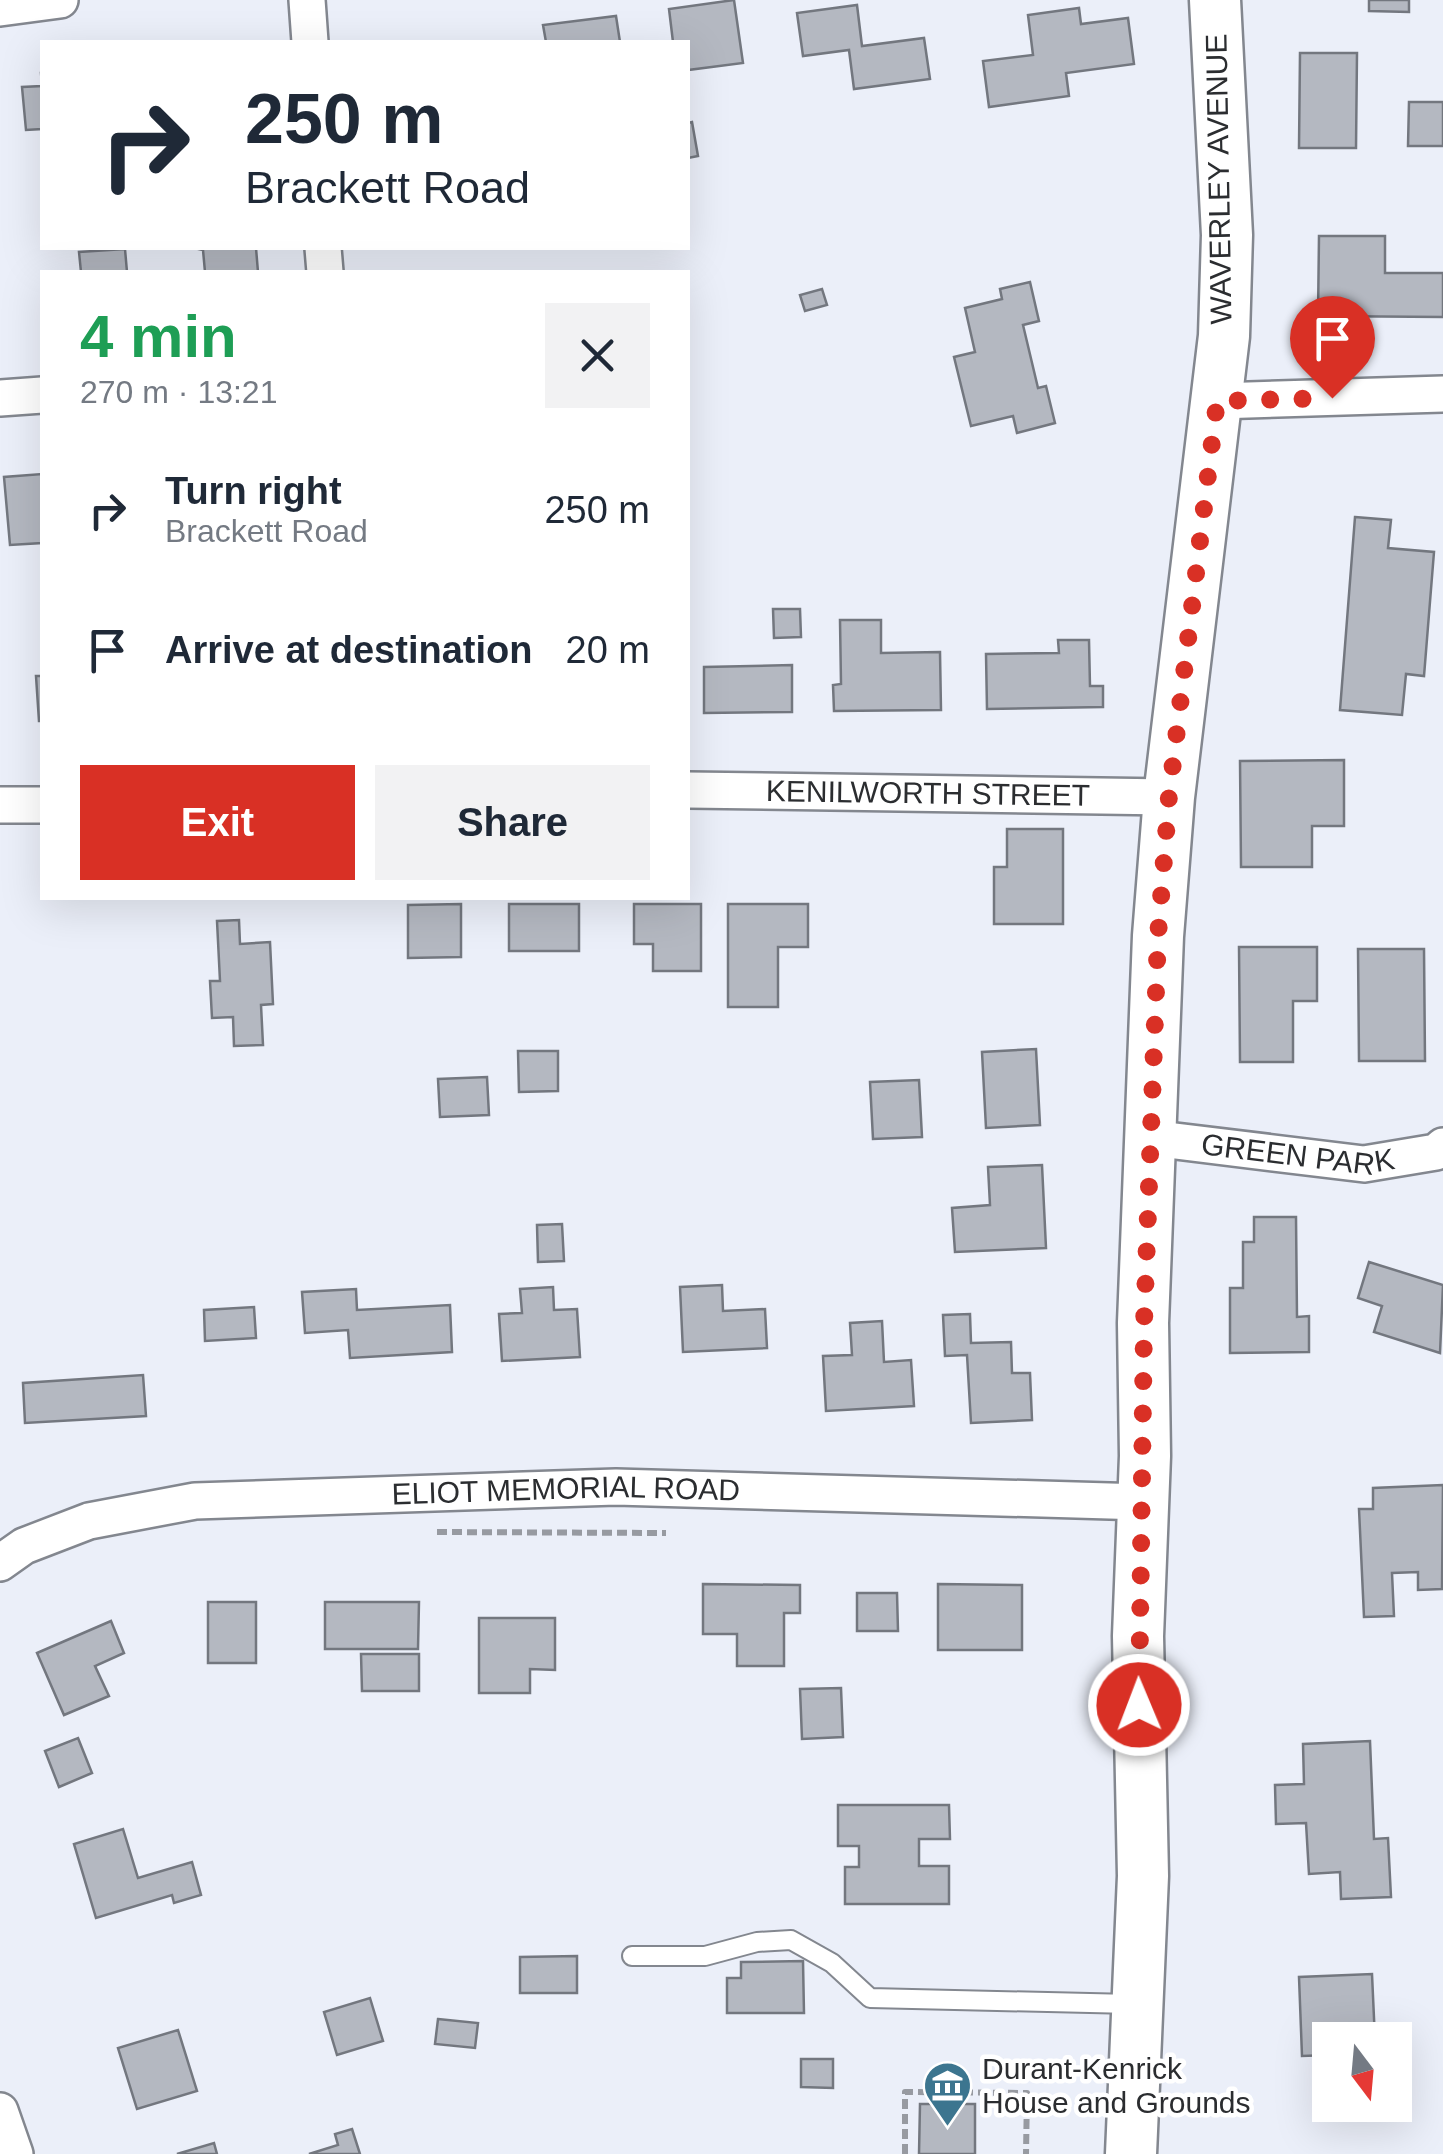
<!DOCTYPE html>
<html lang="en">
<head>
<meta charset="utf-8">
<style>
  :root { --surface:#fff; --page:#f2f2f3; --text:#1f2937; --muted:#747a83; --accent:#d93025 }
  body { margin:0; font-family:Helvetica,sans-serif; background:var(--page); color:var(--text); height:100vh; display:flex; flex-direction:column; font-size:38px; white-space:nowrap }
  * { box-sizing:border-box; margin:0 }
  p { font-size:32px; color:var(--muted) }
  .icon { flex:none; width:55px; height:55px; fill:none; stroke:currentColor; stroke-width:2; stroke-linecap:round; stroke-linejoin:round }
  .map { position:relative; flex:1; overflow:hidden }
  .details { position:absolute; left:40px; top:270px; width:650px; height:630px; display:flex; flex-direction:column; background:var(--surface); border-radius:0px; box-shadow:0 10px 40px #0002 }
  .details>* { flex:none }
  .guide { position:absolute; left:40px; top:40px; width:650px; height:210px; border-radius:0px; box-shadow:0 10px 40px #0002; background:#fff; color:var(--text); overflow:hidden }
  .needle { width:65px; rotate:164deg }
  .tools { position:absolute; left:1312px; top:2022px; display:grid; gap:20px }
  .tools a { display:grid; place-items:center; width:100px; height:100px; border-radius:0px; background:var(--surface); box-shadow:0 10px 40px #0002; font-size:50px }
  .pin { position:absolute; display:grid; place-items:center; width:85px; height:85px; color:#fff; margin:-102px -42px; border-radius:50% 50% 50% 0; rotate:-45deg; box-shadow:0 0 10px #0007 }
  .pin .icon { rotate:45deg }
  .me { position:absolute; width:110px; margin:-55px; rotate:359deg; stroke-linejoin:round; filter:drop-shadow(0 0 8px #0008) }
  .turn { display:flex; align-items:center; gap:35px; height:210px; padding:0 40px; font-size:45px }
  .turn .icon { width:130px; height:130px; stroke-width:2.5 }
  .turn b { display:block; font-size:70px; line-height:85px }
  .round { display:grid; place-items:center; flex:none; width:105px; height:105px; border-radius:0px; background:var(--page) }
  .headline { display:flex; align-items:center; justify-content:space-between; height:170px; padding:0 40px }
  h1 { font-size:60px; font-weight:600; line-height:75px; color:#1e9e55 }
  .primary-button { display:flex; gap:20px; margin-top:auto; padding:20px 40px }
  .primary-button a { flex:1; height:115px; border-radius:0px; background:var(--accent); color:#fff; font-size:40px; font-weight:600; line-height:115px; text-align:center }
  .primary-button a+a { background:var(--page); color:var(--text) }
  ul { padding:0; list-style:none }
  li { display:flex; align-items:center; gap:30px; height:140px; padding:0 40px }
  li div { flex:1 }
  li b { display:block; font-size:38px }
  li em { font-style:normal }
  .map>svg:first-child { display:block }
  .building { fill:#b4b8c1; stroke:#73777f; stroke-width:2.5 }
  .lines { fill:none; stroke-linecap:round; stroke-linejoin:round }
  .lane-casing { stroke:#83878f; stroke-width:22 }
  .street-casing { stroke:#83878f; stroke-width:40 }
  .secondary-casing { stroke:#83878f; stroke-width:55 }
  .path { stroke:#979aa1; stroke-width:6; stroke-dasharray:10 5; stroke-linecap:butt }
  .lane { stroke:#fff; stroke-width:18 }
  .street { stroke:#fff; stroke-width:35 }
  .secondary { stroke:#fff; stroke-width:50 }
  .route { stroke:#d93025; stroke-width:18; stroke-dasharray:0 32.4 }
  .labels { text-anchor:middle; stroke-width:9; stroke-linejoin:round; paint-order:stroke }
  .street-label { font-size:30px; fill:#2b2d30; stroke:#fff }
  .poi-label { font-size:30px; fill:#2b2d30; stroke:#fff; text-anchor:start }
</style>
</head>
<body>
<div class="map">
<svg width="1443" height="2154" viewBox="0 0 1443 2154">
  <rect width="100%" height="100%" fill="#ebeff9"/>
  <!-- building -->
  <g class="building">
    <path d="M734 0 743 63 688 70V42H673L669 9Z"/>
    <path d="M1369 0H1409V12L1369 11Z"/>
    <path d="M857 5 862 46 924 38 930 79 854 89 849 50 803 56 797 13Z"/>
    <path d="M1079 8 1081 24 1128 18 1134 64 1066 73 1069 96 989 107 983 61 1033 55 1028 15Z"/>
    <path d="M616 16 620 42H546L543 25Z"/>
    <path d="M1300 53H1357L1356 148H1299Z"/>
    <path d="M41 73H42V129L26 130 22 87 42 86Z"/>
    <path d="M1409 102H1443V146H1408Z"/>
    <path d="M692 122 698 156 688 158V123Z"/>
    <path d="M1319 236H1385V273H1443V317L1318 316Z"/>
    <path d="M194 248H256L258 272H205L203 250Z"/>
    <path d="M125 249 127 272H81L79 252Z"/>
    <path d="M1030 282 1039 321 1023 325 1038 388 1046 386 1055 423 1017 433 1013 416 971 426 954 357 975 352 965 308 1002 299 1000 289Z"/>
    <path d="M822 289 827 305 805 311 800 295Z"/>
    <path d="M42 474V543L10 545 4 477Z"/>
    <path d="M1355 517 1391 520 1388 548 1434 552 1424 676 1406 674 1402 715 1340 710Z"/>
    <path d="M773 609H800L801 637 774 638Z"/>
    <path d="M840 620H881V653L940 652 941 710 834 711 833 685 841 684Z"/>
    <path d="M1058 640H1089L1090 686H1103V707L987 709 986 654 1059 653Z"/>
    <path d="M792 665V712L704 713V667Z"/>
    <path d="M36 676H42V721H39Z"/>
    <path d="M1344 760V826H1312V867H1241L1240 761Z"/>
    <path d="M1007 829H1063V924H994V867H1007Z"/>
    <path d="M461 904V957L408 958V905Z"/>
    <rect x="509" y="904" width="70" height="47"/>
    <path d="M634 904H701V971H653V944H634Z"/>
    <path d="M728 904H808V947H778V1007H728Z"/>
    <path d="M239 920 240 944 270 942 273 1004 261 1005 263 1045 234 1046 233 1017 212 1018 210 981H220L217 921Z"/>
    <path d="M1239 947H1317V1001H1293V1062H1240Z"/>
    <path d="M1358 949H1424L1425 1061H1359Z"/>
    <path d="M1036 1049 1040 1125 986 1128 982 1052Z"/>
    <path d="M518 1051H558V1091L519 1092Z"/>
    <path d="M487 1077 489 1115 440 1117 438 1079Z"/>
    <path d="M919 1080 922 1137 873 1139 870 1082Z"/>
    <path d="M1042 1165 1046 1248 955 1252 952 1208 990 1205 988 1167Z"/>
    <path d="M1254 1217H1296L1297 1317 1309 1316V1352L1230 1353V1288H1243V1242H1254Z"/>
    <path d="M562 1224 564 1261 538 1262 537 1225Z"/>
    <path d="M1369 1262 1443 1285 1440 1353 1374 1332 1382 1306 1358 1298Z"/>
    <path d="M722 1285 723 1311 765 1309 767 1348 683 1352 680 1287Z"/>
    <path d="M553 1287 554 1310 577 1309 580 1357 502 1361 499 1314 522 1313 520 1289Z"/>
    <path d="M356 1289 357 1310 450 1305 452 1352 350 1358 348 1330 305 1333 302 1292Z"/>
    <path d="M254 1307 256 1338 205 1341 204 1310Z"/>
    <path d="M970 1314 971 1343 1011 1342 1012 1373H1030L1032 1420 971 1423 967 1355 945 1356 943 1315Z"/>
    <path d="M882 1321 884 1362 911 1360 914 1406 826 1411 823 1356 852 1355 850 1323Z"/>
    <path d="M143 1375 146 1416 25 1423 23 1383Z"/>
    <path d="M1443 1485 1442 1589 1418 1590V1572L1392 1573 1394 1616 1364 1617 1359 1509H1373V1488Z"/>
    <path d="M703 1584 800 1585V1613H784V1666H737V1634H703Z"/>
    <path d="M938 1584 1022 1585V1650H938Z"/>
    <path d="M857 1593H897L898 1631H857Z"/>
    <rect x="208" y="1602" width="48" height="61"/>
    <path d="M325 1602H419L418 1649H325Z"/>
    <path d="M479 1618H555V1670L530 1669V1693H479Z"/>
    <path d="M111 1621 124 1653 95 1666 109 1696 64 1715 37 1653Z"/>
    <path d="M361 1654H419V1691H362Z"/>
    <path d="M841 1688 843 1737 802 1739 800 1689Z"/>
    <path d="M78 1738 92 1773 59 1787 45 1751Z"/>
    <path d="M1370 1741 1374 1839 1388 1838 1391 1897 1341 1899 1340 1872 1309 1874 1306 1823 1276 1824 1275 1785 1304 1784 1303 1744Z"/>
    <path d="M838 1805H949L950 1839H919V1866H949V1904H845V1867H859V1846H838Z"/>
    <path d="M123 1829 138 1878 192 1862 201 1895 174 1903 172 1895 96 1918 74 1844Z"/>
    <path d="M577 1956V1993H520V1957Z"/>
    <path d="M803 1961 804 2013H727V1978H741V1962Z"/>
    <path d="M1372 1974 1375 2040H1330V2055L1302 2056 1299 1977Z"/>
    <path d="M370 1998 383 2041 337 2055 324 2012Z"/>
    <path d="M438 2019 478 2023 475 2048 435 2044Z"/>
    <path d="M178 2030 197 2091 137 2109 118 2048Z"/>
    <path d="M801 2059H833V2088L801 2087Z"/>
    <path d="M920 2104H975V2154H919Z"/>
    <path d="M352 2129 360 2154H309L338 2145 335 2134Z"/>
    <path d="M214 2143 217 2154H177Z"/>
  </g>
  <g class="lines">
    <defs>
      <path id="lane" d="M632 1956H705L757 1942 791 1940 832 1963 870 1998 1132 2004"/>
      <g id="street">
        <path d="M307 0 310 42"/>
        <path d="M0 8 60 0"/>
        <path d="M323 248 325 272"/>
        <path d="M0 398 42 395"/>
        <path d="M1217 401 1443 394"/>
        <path id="s1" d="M688 790 1169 797"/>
        <path d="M0 805H42"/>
        <path id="s2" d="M1151 1138 1364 1164 1436 1152 1443 1146"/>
        <path id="s3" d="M0 1563 24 1546 89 1521 195 1501 616 1487 1144 1502"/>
        <path d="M0 2111 15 2154"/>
      </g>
      <path id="secondary" d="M1131 2154 1143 1876 1138 1636 1145 1456 1143 1323 1158 936 1169 797 1224 336 1227 235 1215 0"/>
    </defs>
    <!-- lane casing -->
    <use href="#lane" class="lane-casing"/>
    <!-- street casing -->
    <use href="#street" class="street-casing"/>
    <!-- secondary casing -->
    <use href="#secondary" class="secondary-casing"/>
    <!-- path -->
    <g class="path">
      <path d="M437 1532 666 1533"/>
      <path d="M905 2154V2092L1027 2093 1026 2154"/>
    </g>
    <!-- lane -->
    <use href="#lane" class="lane"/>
    <!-- street -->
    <use href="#street" class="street"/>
    <!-- secondary -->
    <use href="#secondary" class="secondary"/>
  </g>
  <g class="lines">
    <!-- route -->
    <path class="route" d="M1139 1705 1144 1324 1158 936 1169 796 1217 401 1332 398"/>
  </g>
  <!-- icons -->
  <defs>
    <symbol id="museum-pin" viewBox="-11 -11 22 30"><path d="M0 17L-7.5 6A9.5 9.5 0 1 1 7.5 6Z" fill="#3c758f" stroke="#fff"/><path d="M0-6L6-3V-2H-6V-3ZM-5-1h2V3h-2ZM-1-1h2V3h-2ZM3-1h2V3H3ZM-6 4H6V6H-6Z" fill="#fff"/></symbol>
  </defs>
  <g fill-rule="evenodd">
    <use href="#museum-pin" x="920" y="2058" width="55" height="75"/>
  </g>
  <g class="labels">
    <!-- street labels -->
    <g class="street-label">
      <text transform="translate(1219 179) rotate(-91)" y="10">WAVERLEY AVENUE</text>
      <text dy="10" stroke="none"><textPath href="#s1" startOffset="240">KENILWORTH STREET</textPath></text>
      <text dy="10" stroke="none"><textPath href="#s2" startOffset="148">GREEN PARK</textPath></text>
      <text dy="10" stroke="none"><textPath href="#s3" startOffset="578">ELIOT MEMORIAL ROAD</textPath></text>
    </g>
    <!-- poi labels -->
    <g class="poi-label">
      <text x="982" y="2079">Durant-Kenrick<tspan x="982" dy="34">House and Grounds</tspan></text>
    </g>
  </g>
</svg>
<div class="tools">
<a><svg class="needle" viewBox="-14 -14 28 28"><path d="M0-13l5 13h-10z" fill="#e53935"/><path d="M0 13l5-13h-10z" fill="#747a83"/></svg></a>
</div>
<div class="pin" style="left:1332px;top:398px;background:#d93025"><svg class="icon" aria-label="arrive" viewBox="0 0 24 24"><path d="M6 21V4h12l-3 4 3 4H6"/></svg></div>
<svg class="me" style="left:1139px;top:1705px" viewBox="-20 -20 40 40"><circle r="17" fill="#d93025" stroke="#fff" stroke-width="3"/><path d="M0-11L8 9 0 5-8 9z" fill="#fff"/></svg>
<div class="guide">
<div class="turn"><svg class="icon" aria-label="right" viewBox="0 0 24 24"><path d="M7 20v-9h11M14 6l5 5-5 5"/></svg><div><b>250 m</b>Brackett Road</div></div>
</div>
<section class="details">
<div class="headline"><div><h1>4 min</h1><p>270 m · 13:21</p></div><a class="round"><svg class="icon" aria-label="close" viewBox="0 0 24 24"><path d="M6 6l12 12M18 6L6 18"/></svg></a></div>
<ul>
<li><svg class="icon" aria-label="right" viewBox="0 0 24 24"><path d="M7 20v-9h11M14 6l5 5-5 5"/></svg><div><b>Turn right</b><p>Brackett Road</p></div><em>250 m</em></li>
<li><svg class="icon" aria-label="arrive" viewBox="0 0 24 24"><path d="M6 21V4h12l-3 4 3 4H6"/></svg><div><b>Arrive at destination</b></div><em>20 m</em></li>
</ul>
<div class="primary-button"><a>Exit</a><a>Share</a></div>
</section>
</div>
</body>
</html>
